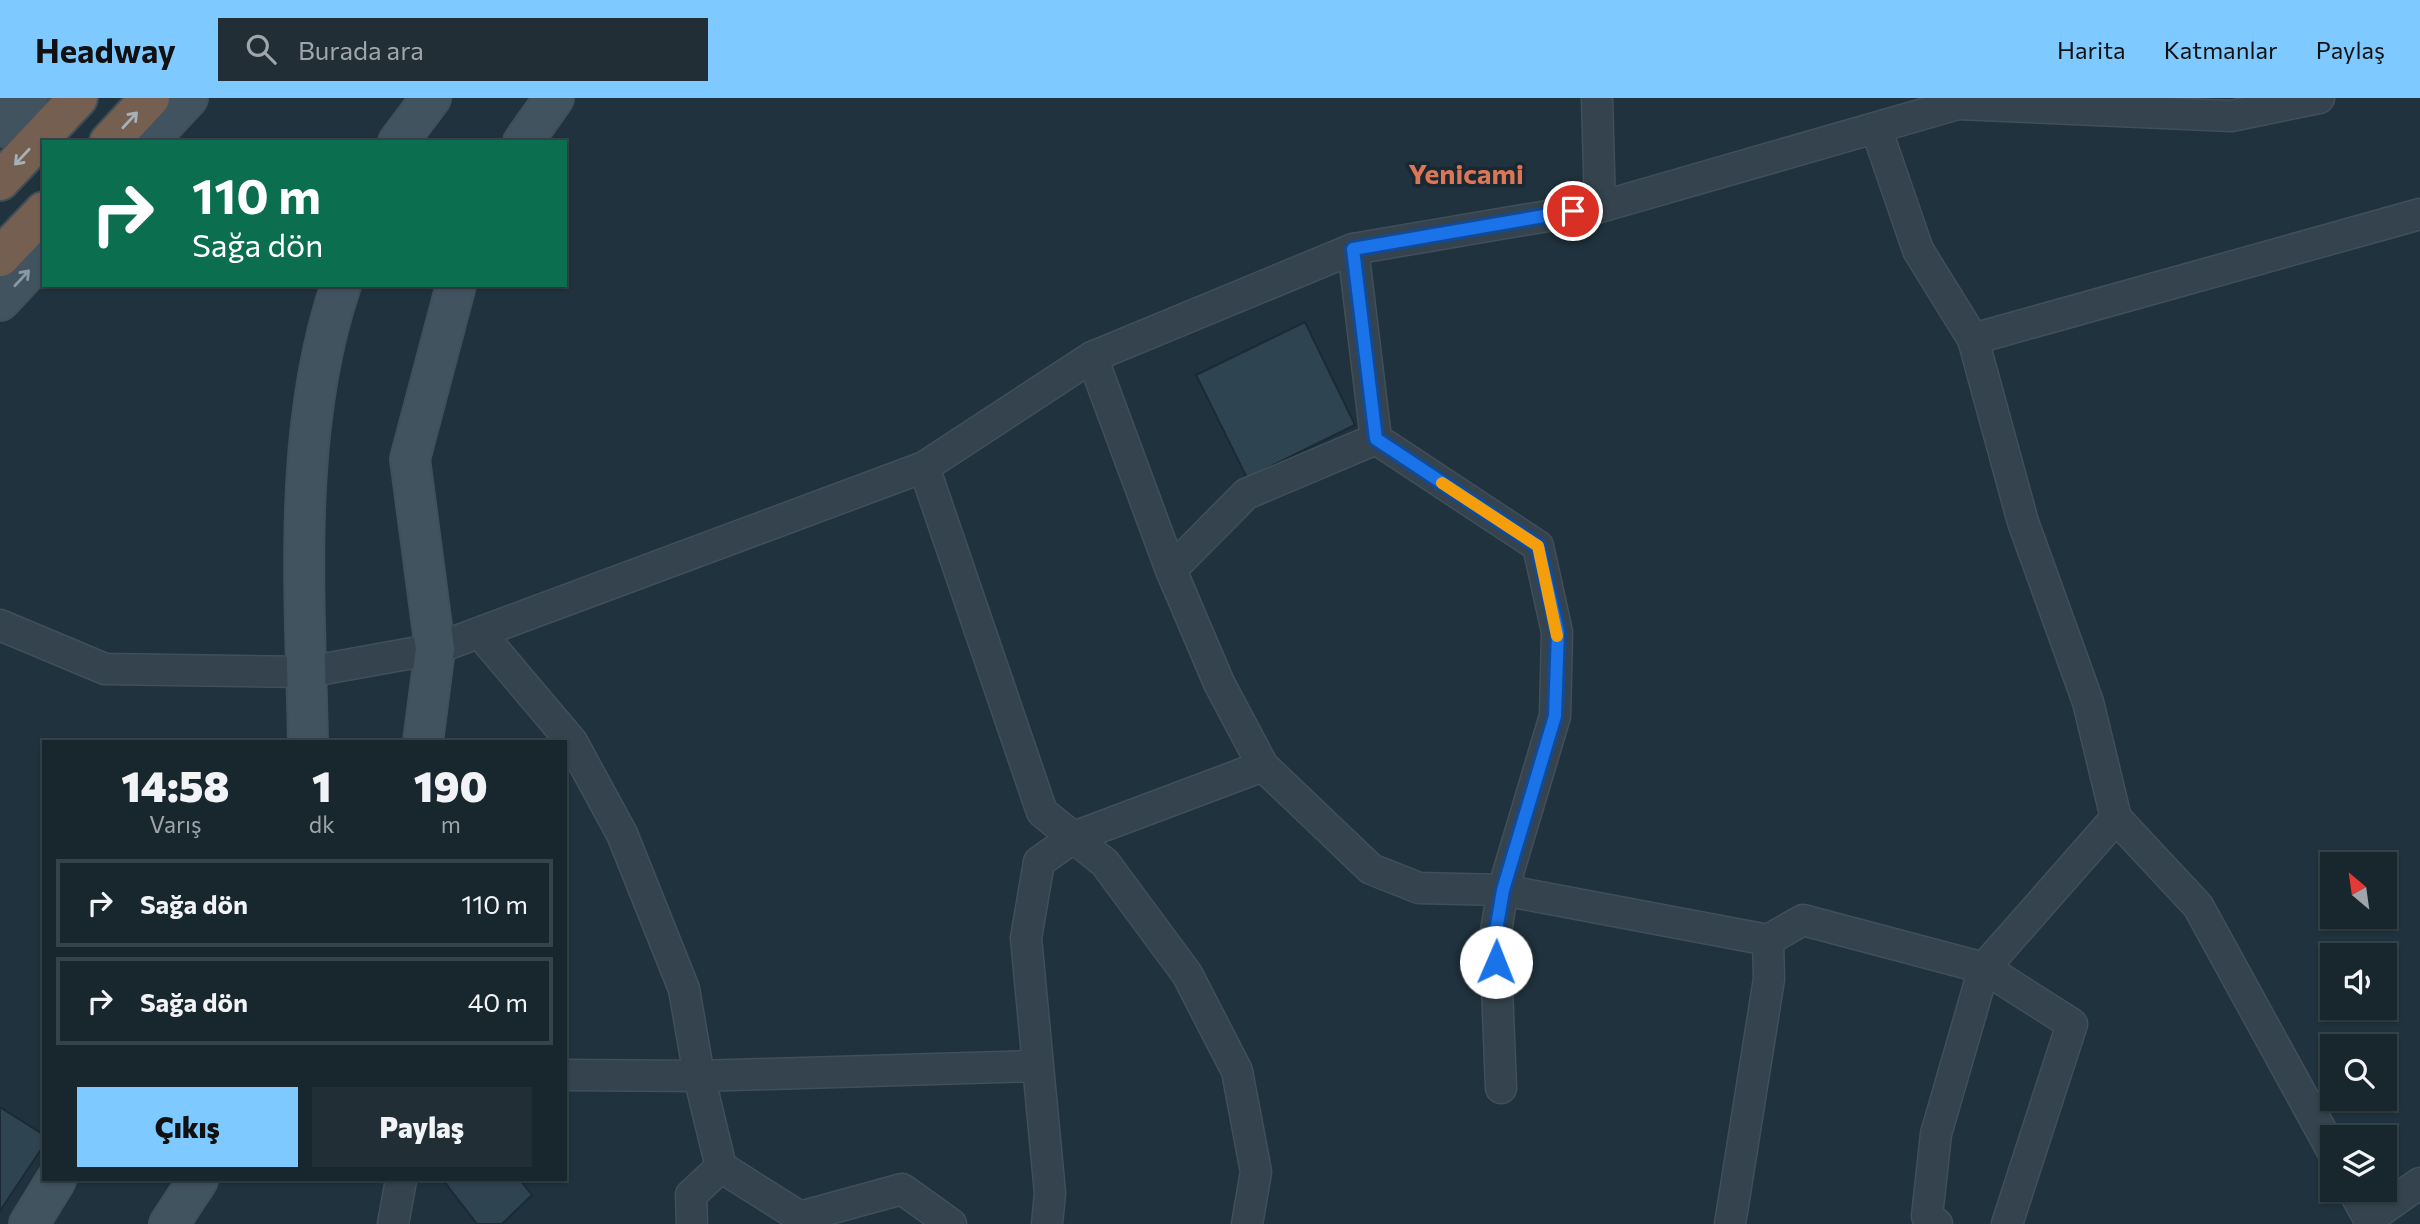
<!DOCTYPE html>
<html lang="tr">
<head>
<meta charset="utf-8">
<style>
  :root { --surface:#18262e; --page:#212e36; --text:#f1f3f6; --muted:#9fa5aa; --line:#36434a; --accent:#7ec9ff }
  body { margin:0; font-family:Commissioner,sans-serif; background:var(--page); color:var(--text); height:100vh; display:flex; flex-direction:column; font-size:26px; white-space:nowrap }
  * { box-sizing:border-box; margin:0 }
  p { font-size:23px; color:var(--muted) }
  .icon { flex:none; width:38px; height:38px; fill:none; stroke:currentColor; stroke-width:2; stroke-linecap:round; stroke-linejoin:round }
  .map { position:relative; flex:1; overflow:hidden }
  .drawer { position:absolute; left:42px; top:642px; width:525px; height:441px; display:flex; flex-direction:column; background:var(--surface); border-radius:0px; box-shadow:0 2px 5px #0004,0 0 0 2px var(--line) }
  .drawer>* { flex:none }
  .guide { position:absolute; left:42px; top:42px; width:525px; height:147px; border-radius:0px; box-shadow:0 2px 5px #0004,0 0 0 2px var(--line); background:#0b6e4f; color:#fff; overflow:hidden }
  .needle { width:46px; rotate:331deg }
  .tools { position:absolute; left:2320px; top:754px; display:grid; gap:14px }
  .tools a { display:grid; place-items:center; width:77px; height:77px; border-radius:0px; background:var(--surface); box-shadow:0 2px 5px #0004,0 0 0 2px var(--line); font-size:35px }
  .pin { position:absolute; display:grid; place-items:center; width:60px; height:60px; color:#fff; margin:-30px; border:4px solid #fff; border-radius:50%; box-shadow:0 2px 7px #0007 }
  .me { position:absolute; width:77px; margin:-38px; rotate:1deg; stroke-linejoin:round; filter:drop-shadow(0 0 5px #0008) }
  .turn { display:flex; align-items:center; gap:24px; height:147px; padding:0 35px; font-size:32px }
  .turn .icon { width:91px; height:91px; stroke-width:2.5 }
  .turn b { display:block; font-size:49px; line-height:60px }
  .eta { display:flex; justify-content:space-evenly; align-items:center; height:119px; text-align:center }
  .eta b { font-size:42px; font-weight:800; line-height:49px }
  .primary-button { display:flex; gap:14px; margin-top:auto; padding:14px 35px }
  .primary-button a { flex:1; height:80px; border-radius:0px; background:var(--accent); color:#111; font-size:28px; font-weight:800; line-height:80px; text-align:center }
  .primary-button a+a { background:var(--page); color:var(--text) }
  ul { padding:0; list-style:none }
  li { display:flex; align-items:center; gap:21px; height:88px; margin:0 14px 10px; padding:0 21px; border:4px solid var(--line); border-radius:0px }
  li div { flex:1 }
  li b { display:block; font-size:26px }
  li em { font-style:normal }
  header { display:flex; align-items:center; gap:42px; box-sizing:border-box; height:98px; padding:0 35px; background:var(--accent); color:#111 }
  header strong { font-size:33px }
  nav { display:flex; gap:38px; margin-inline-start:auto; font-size:24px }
  .search { width:490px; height:63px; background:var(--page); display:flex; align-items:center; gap:18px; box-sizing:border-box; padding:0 24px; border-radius:0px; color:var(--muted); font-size:26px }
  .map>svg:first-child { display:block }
  .building { fill:#2f4451; stroke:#1b2a34; stroke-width:2 }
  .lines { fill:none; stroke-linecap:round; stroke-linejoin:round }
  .street-casing { stroke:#404f59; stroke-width:33 }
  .secondary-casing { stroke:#404f59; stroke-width:42 }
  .highway-casing { stroke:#3f4e58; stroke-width:42 }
  .street { stroke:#34434d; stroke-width:30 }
  .secondary { stroke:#425360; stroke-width:38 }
  .highway { stroke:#745f50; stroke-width:38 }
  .oneway { stroke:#a6b0b7 }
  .oneway2 { stroke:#8999a4 }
  .route-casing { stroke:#114b97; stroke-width:18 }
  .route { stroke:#1a73e8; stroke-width:12 }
  .slow { stroke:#f59e0b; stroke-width:12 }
  .labels { text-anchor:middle; stroke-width:7; stroke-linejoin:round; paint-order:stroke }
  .district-label { font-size:28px; font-weight:bold; fill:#dd7656; stroke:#1a2831 }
</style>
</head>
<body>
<header>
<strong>Headway</strong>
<div class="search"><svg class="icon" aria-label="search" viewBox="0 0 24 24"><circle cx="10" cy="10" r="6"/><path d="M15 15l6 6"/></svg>Burada ara</div>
<nav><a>Harita</a><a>Katmanlar</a><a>Paylaş</a></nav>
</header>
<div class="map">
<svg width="2420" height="1126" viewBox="0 0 2420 1126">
  <rect width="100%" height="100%" fill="#20323d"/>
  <!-- building -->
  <g class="building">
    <path d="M1305 224 1355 327 1247 380 1196 277Z"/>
    <path d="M0 1009 44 1037V1047L0 1113Z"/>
    <path d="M443 1082H520L532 1097 502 1126H477Z"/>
  </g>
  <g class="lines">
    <defs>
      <g id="street">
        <path d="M1597 0 1600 109"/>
        <path d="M1966 0 1958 6 2231 18 2319 0"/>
        <path d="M1876 30 1918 152 1973 241 2023 424 2088 604 2116 720 2198 808 2333 1054"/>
        <path d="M1353 151 1376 341 1538 448 1557 534 1555 618 1503 792 1495 839 1501 990"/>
        <path d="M1973 241 2420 116"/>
        <path d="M1092 259 1171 472 1219 585 1263 668 1371 771 1419 790 1503 792 1768 842 1803 822 1984 870 2072 926 2007 1126"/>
        <path d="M924 369 1042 714 1105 765 1187 876 1237 973 1256 1074 1247 1126"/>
        <path d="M1171 472 1246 396 1376 341"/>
        <path d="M0 527 105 571 307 574 435 551 924 369 1092 259 1353 151 1600 109 1958 6"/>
        <path d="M480 535 572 644 622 736 684 891 699 978 721 1069 800 1119 902 1091 951 1126"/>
        <path d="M565 977 699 978 1037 968"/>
        <path d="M2353 1092 2369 1121 2420 1085"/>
        <path d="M393 1126 401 1082"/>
        <path d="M692 1126 691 1097 721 1069"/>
        <path d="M1047 1126 1050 1095 1026 840 1039 764 1074 739 1263 668"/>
        <path d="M1730 1126 1769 881 1768 842"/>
        <path d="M1937 1126 1927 1118 1936 1036 1984 870 2116 720"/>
      </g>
      <g id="secondary">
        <path d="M0 29 28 0"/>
        <path d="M147 44 188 0"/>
        <path d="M398 44 431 0"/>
        <path d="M523 44 554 0"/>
        <path d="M0 203 44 156"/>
        <path d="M308 644C305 494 292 331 341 187"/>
        <path d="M423 644 435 551 410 361 456 187"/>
        <path d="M29 1126 56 1082"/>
        <path d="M169 1126 198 1082"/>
      </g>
      <g id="highway">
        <path d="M109 44 150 0"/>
        <path d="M0 83 78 0"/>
        <path d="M0 159 44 113"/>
      </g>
    </defs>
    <!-- street casing -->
    <use href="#street" class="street-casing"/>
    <!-- secondary casing -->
    <use href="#secondary" class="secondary-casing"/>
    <!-- highway casing -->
    <use href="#highway" class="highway-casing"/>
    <!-- street -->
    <use href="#street" class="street"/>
    <!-- secondary -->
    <use href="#secondary" class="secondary"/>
    <!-- highway -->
    <use href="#highway" class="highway"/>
  </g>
  <!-- one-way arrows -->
  <defs><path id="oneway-shaft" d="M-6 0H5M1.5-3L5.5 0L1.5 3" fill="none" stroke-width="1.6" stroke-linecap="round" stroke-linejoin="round" transform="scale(1.75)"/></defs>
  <g class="oneway">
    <use href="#oneway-shaft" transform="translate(130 22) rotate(-47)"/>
    <use href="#oneway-shaft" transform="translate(22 59) rotate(133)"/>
  </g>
  <use class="oneway2" href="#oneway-shaft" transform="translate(22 180) rotate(-47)"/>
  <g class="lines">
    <defs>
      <path id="route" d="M1496 864 1495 839 1503 792 1555 618 1558 534 1538 448 1376 341 1353 151 1573 113"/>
    </defs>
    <!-- route casing -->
    <use href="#route" class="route-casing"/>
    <!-- route -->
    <use href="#route" class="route"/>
    <!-- slow -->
    <path class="slow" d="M1442 385 1538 448 1557 538"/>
  </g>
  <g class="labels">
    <!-- district labels -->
    <g class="district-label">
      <text x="1466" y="86">Yenicami</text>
    </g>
  </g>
</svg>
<div class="tools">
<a><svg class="needle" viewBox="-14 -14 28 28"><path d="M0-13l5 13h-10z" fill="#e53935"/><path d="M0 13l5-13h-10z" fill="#9fa5aa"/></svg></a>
<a><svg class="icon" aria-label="sound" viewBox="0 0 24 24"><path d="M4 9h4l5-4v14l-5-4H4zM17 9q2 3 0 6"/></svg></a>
<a><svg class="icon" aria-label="search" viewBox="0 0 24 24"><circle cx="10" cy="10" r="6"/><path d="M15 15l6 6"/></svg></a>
<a><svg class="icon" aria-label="layers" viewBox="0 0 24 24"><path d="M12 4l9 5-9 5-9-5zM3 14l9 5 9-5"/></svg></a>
</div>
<div class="pin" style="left:1573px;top:113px;background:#d93025"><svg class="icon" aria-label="arrive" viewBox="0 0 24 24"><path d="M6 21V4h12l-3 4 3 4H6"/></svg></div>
<svg class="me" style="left:1496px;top:864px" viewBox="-20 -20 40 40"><circle r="19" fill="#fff"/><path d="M0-13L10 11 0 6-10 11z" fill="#1a73e8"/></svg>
<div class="guide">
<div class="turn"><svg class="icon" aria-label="right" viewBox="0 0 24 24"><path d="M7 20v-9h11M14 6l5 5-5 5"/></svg><div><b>110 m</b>Sağa dön</div></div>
</div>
<section class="drawer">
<div class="eta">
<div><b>14:58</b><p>Varış</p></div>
<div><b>1</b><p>dk</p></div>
<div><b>190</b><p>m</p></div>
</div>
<ul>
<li><svg class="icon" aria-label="right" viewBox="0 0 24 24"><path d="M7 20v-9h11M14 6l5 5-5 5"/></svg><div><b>Sağa dön</b></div><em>110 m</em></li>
<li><svg class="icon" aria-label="right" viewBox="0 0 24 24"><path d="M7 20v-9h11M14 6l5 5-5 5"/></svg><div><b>Sağa dön</b></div><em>40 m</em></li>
</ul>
<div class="primary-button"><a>Çıkış</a><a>Paylaş</a></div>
</section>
</div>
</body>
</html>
